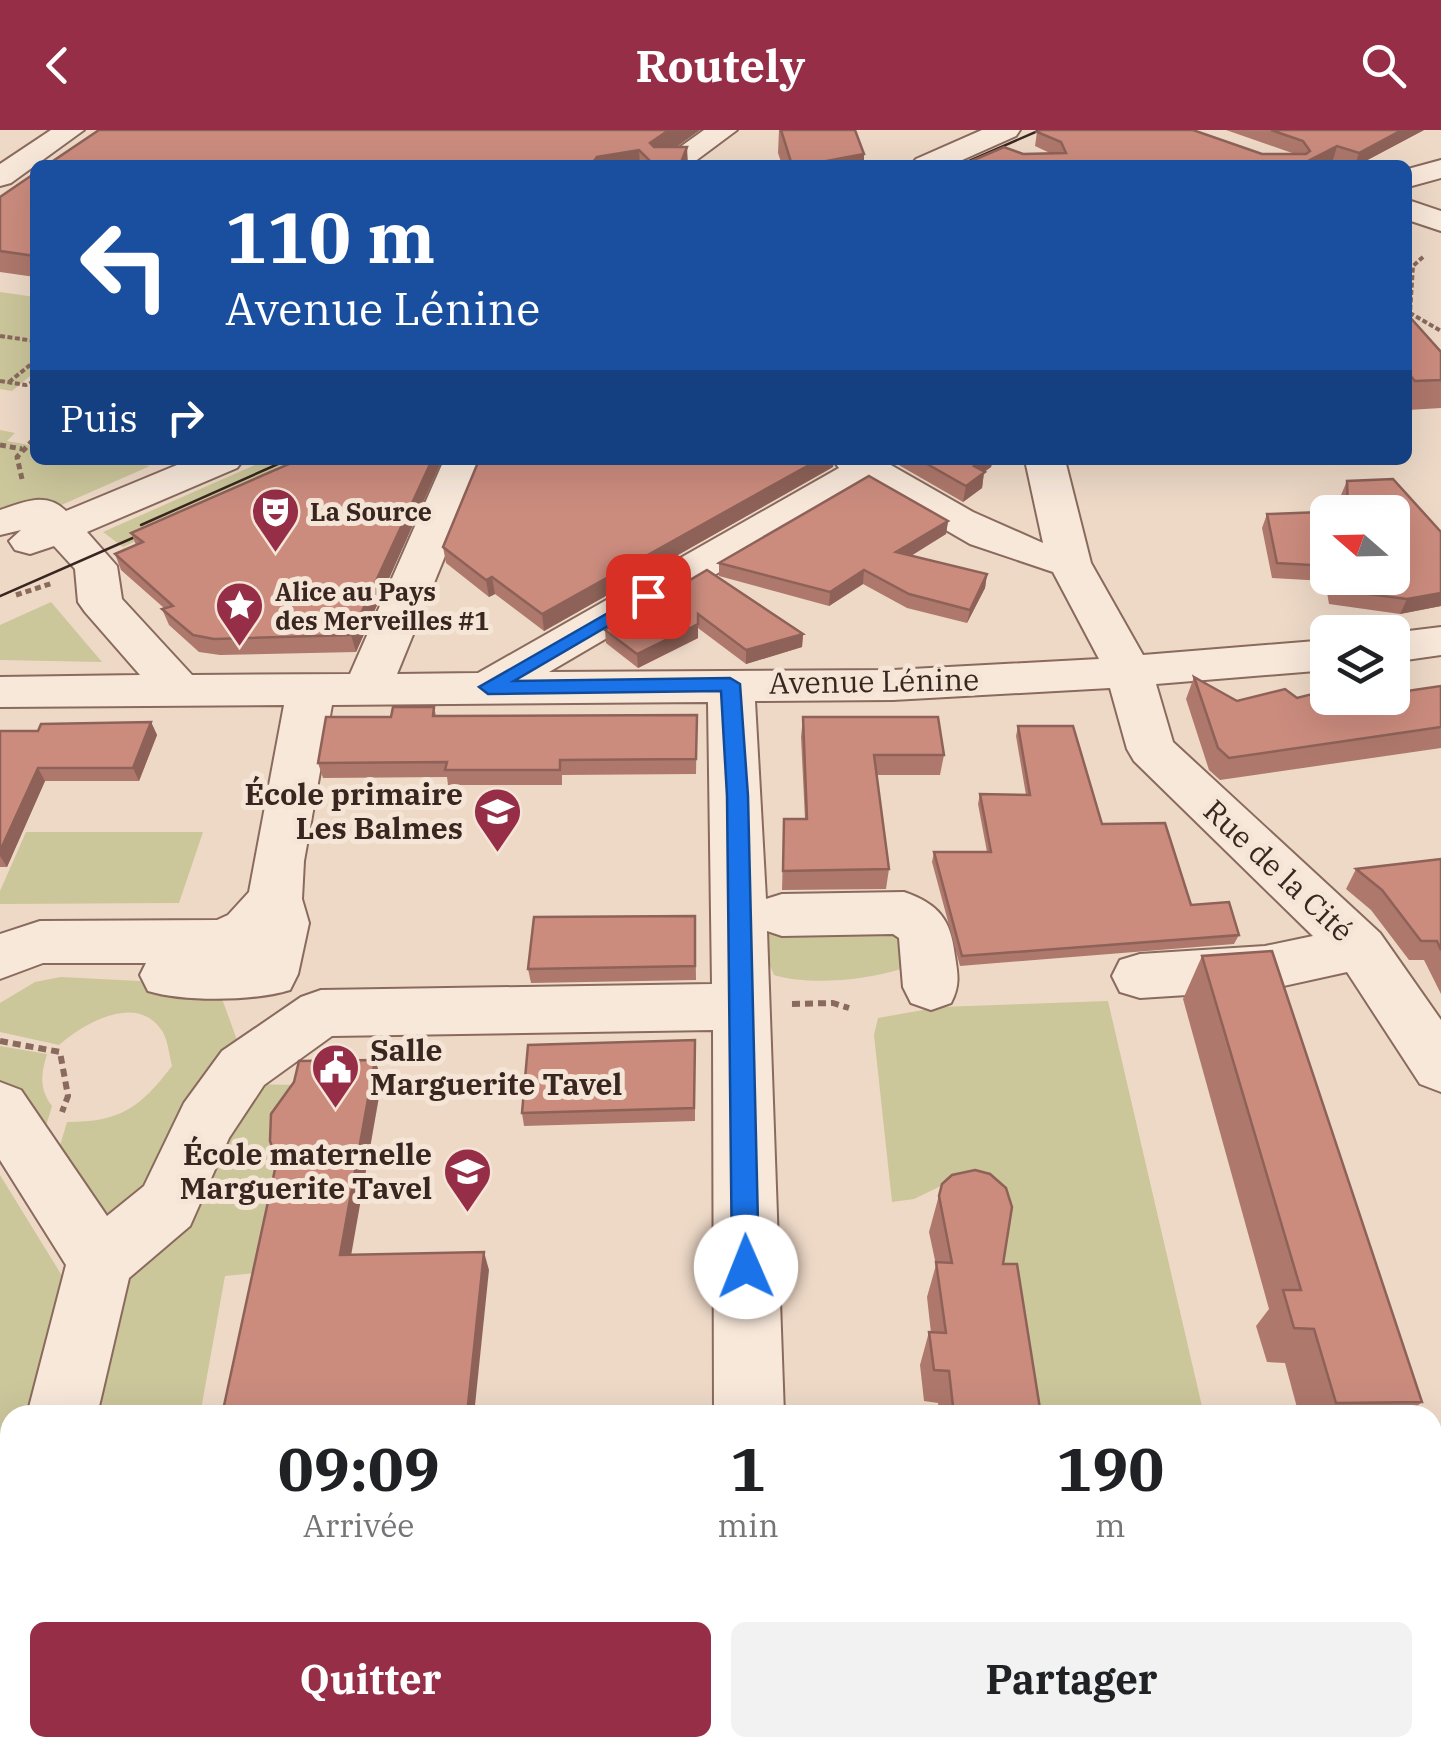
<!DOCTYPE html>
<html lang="fr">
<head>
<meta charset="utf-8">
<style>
  :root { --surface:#fff; --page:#f2f2f2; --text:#202124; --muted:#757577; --accent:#962e47 }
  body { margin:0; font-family:"IBM Plex Serif",serif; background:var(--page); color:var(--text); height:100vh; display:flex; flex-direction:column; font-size:38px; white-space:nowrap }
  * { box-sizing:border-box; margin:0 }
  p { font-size:32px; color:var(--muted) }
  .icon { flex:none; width:55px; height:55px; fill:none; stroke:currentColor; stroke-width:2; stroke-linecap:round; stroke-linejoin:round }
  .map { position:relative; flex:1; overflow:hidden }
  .sheet { position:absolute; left:0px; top:1275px; width:1442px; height:352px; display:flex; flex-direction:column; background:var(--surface); border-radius:30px 30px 0 0; box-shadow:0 10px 40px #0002 }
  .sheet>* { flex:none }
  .banner { position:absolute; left:30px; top:30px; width:1382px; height:305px; border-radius:15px; box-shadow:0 10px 40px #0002; background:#1a4fa0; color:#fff; overflow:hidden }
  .needle { width:65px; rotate:290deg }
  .controls { position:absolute; left:1310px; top:365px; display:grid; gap:20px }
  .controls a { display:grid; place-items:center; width:100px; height:100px; border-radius:15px; background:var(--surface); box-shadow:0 10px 40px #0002; font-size:50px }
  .pin { position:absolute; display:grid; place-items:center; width:85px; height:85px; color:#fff; margin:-42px; border-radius:20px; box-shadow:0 5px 15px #0006 }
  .me { position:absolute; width:110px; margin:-55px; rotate:359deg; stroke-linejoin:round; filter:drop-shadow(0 0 8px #0008) }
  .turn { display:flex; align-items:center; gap:35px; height:210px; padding:0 30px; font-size:45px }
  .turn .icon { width:130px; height:130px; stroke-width:2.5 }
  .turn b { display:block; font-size:70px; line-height:85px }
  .then { display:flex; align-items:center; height:95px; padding:0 30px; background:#0003; gap:20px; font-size:38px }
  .eta { display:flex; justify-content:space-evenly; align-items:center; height:170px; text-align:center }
  .eta b { font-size:60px; font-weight:800; line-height:70px }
  .action { display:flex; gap:20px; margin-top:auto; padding:20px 30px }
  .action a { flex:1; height:115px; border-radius:15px; background:var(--accent); color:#fff; font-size:40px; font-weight:800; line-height:115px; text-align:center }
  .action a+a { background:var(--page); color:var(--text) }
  header { display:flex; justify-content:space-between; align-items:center; height:130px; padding:0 30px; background:var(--accent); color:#fff; font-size:45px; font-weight:800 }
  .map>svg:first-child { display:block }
  .green { fill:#ccc69b }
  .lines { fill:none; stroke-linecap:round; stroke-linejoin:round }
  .minor-casing { stroke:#896a5d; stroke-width:4 }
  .path-far3 { stroke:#896a5d; stroke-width:4; stroke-dasharray:5 2.5; stroke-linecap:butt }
  .path-far2 { stroke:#896a5d; stroke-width:5; stroke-dasharray:6 4; stroke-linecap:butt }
  .path-far1 { stroke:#896a5d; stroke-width:6; stroke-dasharray:8 5; stroke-linecap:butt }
  .path { stroke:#896a5d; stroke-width:9; stroke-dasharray:10 6; stroke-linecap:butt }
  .minor { fill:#f8e8da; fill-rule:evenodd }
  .tram { stroke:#3a2620; stroke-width:2.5 }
  .wall { fill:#af786c; fill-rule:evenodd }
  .shaded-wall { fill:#8e6258 }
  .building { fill:#cb8c7e; stroke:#8e6258; stroke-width:2.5 }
  .route { fill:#1a73e8; stroke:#114b97; stroke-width:2.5 }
  .labels { text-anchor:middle; stroke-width:10; stroke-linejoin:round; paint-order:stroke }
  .far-poi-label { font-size:25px; font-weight:bold; fill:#3a2620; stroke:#f5e5d6; text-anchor:start }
  .street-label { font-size:30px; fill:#3a2620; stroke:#f5e5d6 }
  .poi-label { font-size:30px; font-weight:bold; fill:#3a2620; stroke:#f5e5d6; text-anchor:end }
</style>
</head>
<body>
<header><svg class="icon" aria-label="back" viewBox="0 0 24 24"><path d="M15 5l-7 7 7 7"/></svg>Routely<svg class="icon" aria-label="search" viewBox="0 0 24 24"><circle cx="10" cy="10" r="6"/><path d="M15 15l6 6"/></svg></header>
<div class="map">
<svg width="1441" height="1626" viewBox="0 0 1441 1626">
  <rect width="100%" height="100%" fill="#eed9c7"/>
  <!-- green -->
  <g class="green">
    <path d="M0 162 35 167V242L12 261 0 259Z"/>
    <path d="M0 300 15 303 7 311 35 316V330H116L150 336 0 402Z"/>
    <path d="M266 330H316L123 417 103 402Z"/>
    <path d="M51 472 102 532 0 530V495Z"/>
    <path d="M26 702H203L179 773 0 774V761Z"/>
    <path d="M893 800 901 816V839C865 850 811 856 774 845L764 822 766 803Z"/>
    <path d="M61 847 217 855 241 921 109 1106 52 1043 67 992C120 992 140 978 172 936 169 925 168 907 160 898 134 864 83 894 59 915L0 902V873L35 852Z"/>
    <path d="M1108 871 1204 1285H1021L945 1054 914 1069 892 1072 874 905 878 888 940 877Z"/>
    <path d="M0 916 47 924C41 944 39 959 52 976L40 1016 0 956Z"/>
    <path d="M242 954 306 955 278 1022 267 1142 225 1146 200 1285H79L109 1154Z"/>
    <path d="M0 1045 64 1149 32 1285H10V1375L0 1376Z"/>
    <path d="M1070 1618H1321L1323 1626H1071Z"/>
  </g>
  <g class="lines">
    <defs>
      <g id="minor">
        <path d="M51 0H84L11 53 0 56V34Z"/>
        <path d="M704 0H737L690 35H655Z"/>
        <path d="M982 0H1020L1016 6 951 35H911L916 29Z"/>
        <path d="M1441 30V48L1408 57V39Z"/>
        <path d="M1408 70 1441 81V101L1408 90Z"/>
        <path d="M189 330H243L237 338 87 402 117 436 122 469 192 545 350 544 444 330H484L397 544 478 543 839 338 833 330H882L973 382 1043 413 1025 330H1065L1091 433 1143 525 1328 510V540L1156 554 1173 612 1380 803 1441 890V962L1420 954 1347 842 1265 860 1140 868 1120 862 1112 846 1120 830 1140 824 1265 816 1313 806 1134 631 1127 619 1110 558 893 570 755 571 766 769 782 764 904 762C939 774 951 790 955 826 958 845 960 856 951 873L931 880 911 873 903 857 899 808 893 804 782 806 767 801 784 1285H714L713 900 332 906 264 955 229 1008 190 1096 129 1148 97 1285H27L66 1135 0 1030V952L21 960 107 1086 144 1056 184 973 222 921 301 867 321 860 712 854 708 572 332 575 304 731 302 769 309 793 298 844 290 860C254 871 184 872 148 861L140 845 146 833H43L0 849V804L40 791 217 790 228 785 249 762 284 575 0 577V547L140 545 85 482 78 472 75 439 54 416 30 424 15 420 9 411 21 400 0 405V380C24 372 46 361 66 381ZM868 355 970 414 1053 442 1099 529 893 540 549 542Z"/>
        <path d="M1441 497V525L1392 532V503Z"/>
        <path d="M10 1453V1535L0 1539V1457Z"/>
        <rect x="716" y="1618" width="82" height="8"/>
      </g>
    </defs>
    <!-- minor casing -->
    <use href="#minor" class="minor-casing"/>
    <!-- path-far3 -->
    <g class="path-far3">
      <path d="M1423 127 1413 136 1410 183 1441 201"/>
      <path d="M0 206 35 211"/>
      <path d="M0 251 26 255 35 251"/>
      <path d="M9 252 35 231"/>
    </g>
    <!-- path-far2 -->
    <g class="path-far2">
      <path d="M0 315 22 319"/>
      <path d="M22 349 17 327 35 308"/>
      <path d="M16 465 53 453"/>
    </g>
    <!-- path-far1 -->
    <g class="path-far1">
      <path d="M792 874 833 873 849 878"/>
      <path d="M0 911 60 922 68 966 62 982"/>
    </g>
    <!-- path -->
    <path class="path" d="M0 1410 10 1408"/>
    <!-- minor -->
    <use href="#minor" class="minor"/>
    <!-- tram -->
    <g class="tram">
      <path d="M960 35 1040 0"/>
      <path d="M141 395 287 330"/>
      <path d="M0 466 160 396"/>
    </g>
  </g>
  <!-- wall -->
  <g class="wall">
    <path d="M700 0 676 17 688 35H47Z"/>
    <path d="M779 0H855L864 35H782L778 23Z"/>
    <path d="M1226 0H1424L1358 35H1347L1333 30 1023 24H1052L1035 16 1037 2 1262 24H1295Z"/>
    <path d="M35 43V147L0 142V67Z"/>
    <path d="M1408 185 1441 222V278L1408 280Z"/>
    <path d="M442 330 356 522 220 525 199 522 169 495 162 479 164 478 121 440 115 424 136 415 131 403Z"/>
    <path d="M479 330H834L833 337 544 501 495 464 489 467 446 433 443 417Z"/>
    <path d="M890 330H993L991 337 984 342 982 358 963 372Z"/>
    <path d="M1085 330H1132L1130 335 1084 334Z"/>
    <path d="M1347 351 1441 402V476L1400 484 1329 474 1325 451 1272 448 1262 398 1267 384 1342 381 1341 365ZM1328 382 1392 448H1328Z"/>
    <path d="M948 391 946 404 911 425 987 444 985 458 967 493 907 478 863 454 829 476 719 446V433Z"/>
    <path d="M707 440 803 504 802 517 746 534 698 498V508L638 538 606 513 605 500Z"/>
    <path d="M1194 547 1237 571 1407 561 1441 556V618L1220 650 1209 640 1186 569Z"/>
    <path d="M434 577 436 586 697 585 696 644 562 645V655H448L447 647 323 648 318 633 391 587Z"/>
    <path d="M803 587 944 625 940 645H876L889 739 886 759 782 760 784 689H805L801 607Z"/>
    <path d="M151 592 157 605 139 651H45L7 737H0V601H38Z"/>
    <path d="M1018 596 1102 694 1191 775 1239 805 1234 814 960 836 932 732 934 722H987L978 674 980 664 1026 665 1016 606Z"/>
    <path d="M1441 729V864L1424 830H1409L1371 780 1346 759 1356 739Z"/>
    <path d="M695 786 696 850 531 853 528 839Z"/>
    <path d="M1202 826 1422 1272 1407 1285H1299L1285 1233 1267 1232 1256 1196 1269 1179 1183 869Z"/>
    <path d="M695 910V991L524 996 522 983Z"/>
    <path d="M942 1054 1003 1134 1041 1285H940L938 1273 924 1271 920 1235 929 1202 931 1203 927 1167 936 1135 929 1102Z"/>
    <path d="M978 1618H1092L1093 1626H979Z"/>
    <path d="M1325 1618H1432L1441 1626H1327Z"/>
  </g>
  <!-- shaded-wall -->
  <g class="shaded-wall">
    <path d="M669 0H700L651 35 650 13Z"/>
    <path d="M1402 0H1424L1358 35H1355L1359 23Z"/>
    <path d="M1337 16 1333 30 1323 35H1300Z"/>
    <path d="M687 17 688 35H680Z"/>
    <path d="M639 20 640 35H591L597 27Z"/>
    <path d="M864 24V35H805Z"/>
    <path d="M432 330H442L356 522 351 505Z"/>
    <path d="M818 330H834L833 337 544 501 542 484Z"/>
    <path d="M982 330H993L991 337 984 342 982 358 963 372 966 356 974 336Z"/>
    <path d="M948 391 946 404 895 436 896 422Z"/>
    <path d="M864 440 863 454 829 476 830 462Z"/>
    <path d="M987 444 985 458 967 493 970 480Z"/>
    <path d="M492 447 495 464 489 467 486 450Z"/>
    <path d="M1441 463V476L1400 484 1407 469Z"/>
    <path d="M698 494V508L638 538 637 524Z"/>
    <path d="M803 504 802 517 746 534V520Z"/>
    <path d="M151 592 157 605 139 651 133 638Z"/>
    <path d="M38 638 45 651 7 737 0 726V721Z"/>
    <path d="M375 930 382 950 348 1143 340 1125Z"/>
    <path d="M484 1122 489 1140 474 1285H467Z"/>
    <path d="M204 1618H220L218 1626H202Z"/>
  </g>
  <!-- building -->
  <g class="building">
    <path d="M99 0H669L650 13 654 17H687L680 35H654L639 20 597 27 591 35H47Z"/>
    <path d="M781 0H855L864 24 805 35H792Z"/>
    <path d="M1041 0H1193L1262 24H1306L1310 21 1303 11 1271 0H1402L1359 23 1337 16 1300 35H962L1004 17 1023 24 1066 23 1061 12 1037 2Z"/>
    <path d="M35 43V126L0 121V67Z"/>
    <path d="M1408 185 1441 222V250L1415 251 1408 243Z"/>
    <path d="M298 330H432L351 505 214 509 193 505 162 479 173 476 115 424 143 412 131 403Z"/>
    <path d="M479 330H818L542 484 492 447 486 450 443 417Z"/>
    <path d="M920 330H982L974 336 985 342 966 356Z"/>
    <path d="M869 346 948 391 896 422 987 444 970 480 909 464 864 440 830 462 719 433Z"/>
    <path d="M1393 349 1441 402V463L1407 469 1335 460 1333 448H1392V382H1328V436L1277 433 1267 384 1348 381 1347 351Z"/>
    <path d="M707 440 803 504 746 520 698 484V494L637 524 605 500Z"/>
    <path d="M1194 547 1237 571 1285 559 1297 568 1328 560V568H1392V549L1407 561 1441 556V597L1229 628 1218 618Z"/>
    <path d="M393 577H434L433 586 697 585 696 629 560 630V640H445L447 632 318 633 326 587H391Z"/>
    <path d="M803 587H938L944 625H874L889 739 783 741 784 689H807Z"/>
    <path d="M151 592 133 638H38L0 721V601H38L41 594Z"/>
    <path d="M1018 596H1073L1102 694 1165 693 1191 775 1229 772 1239 805 962 826 934 722H991L980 664 1030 665Z"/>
    <path d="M1441 729V820L1437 811H1421L1382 760 1356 739Z"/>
    <path d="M695 786V836L528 839 534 787Z"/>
    <path d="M1272 821 1422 1272 1336 1273 1314 1199 1294 1198 1283 1160H1301L1202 826Z"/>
    <path d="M695 910 694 978 522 983 528 915Z"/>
    <path d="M375 930 340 1125 484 1122 467 1285H222L277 1030 270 1011 271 984 294 952 299 931Z"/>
    <path d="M975 1040 990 1044 1006 1058 1012 1077 1003 1134H1017L1041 1285H954L949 1241 934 1240 929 1202 946 1203 936 1132 952 1133 939 1066 942 1054 952 1045Z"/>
    <path d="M1432 1445H1441V1626H1334L1332 1618H1432Z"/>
    <path d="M116 1618H204L202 1626H115Z"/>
    <path d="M995 1618H1092L1093 1626H996Z"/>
  </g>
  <!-- route -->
  <path class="route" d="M648 460 657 466 654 469 514 551 730 548 740 554 748 666 759 1137 755 1146 746 1149 736 1146 732 1137 727 666 721 561 488 564 479 557Z"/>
  <!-- icons -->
  <defs>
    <symbol id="theatre-pin" viewBox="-11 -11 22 30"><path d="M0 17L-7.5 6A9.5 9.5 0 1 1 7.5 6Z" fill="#962e47" stroke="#f5e5d6"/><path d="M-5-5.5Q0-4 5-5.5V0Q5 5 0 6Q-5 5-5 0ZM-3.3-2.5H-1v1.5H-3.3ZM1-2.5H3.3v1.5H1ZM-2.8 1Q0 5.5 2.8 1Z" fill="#fff"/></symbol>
    <symbol id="sight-pin" viewBox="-11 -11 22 30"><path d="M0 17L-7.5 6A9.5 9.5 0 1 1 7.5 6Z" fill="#962e47" stroke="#f5e5d6"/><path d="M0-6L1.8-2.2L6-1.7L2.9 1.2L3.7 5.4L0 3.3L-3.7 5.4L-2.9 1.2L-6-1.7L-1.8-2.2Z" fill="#fff"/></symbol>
    <symbol id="school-pin" viewBox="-11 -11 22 30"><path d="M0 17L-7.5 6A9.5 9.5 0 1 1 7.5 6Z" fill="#962e47" stroke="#f5e5d6"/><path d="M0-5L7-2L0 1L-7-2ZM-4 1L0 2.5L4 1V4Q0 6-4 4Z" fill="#fff"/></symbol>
    <symbol id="civic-pin" viewBox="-11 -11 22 30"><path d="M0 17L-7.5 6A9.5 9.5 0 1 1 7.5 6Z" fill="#962e47" stroke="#f5e5d6"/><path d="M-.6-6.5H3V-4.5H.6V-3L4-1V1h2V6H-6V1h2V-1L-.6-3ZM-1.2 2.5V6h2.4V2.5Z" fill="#fff"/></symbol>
  </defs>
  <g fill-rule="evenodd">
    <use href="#theatre-pin" x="248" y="354" width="55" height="75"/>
    <use href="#sight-pin" x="212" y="448" width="55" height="75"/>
    <use href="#school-pin" x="470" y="654" width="55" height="75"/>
    <use href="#civic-pin" x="308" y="910" width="55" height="75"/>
    <use href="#school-pin" x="440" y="1014" width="55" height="75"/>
  </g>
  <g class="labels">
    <!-- far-poi labels -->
    <g class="far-poi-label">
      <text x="310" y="391">La Source</text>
      <text x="275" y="471">Alice au Pays<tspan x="275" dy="29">des Merveilles #1</tspan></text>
    </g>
    <!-- street labels -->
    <g class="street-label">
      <text transform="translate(874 552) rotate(-1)" y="10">Avenue Lénine</text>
      <text transform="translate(1278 741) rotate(43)" y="10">Rue de la Cité</text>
    </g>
    <!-- poi labels -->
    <g class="poi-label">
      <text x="463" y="675">École primaire<tspan x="463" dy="34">Les Balmes</tspan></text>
      <text x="370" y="931" text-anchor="start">Salle<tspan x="370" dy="34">Marguerite Tavel</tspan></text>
      <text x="432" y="1035">École maternelle<tspan x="432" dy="34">Marguerite Tavel</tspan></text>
    </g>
  </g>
</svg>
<div class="controls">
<a><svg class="needle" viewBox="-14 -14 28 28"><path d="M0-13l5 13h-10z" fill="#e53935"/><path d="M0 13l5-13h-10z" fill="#757577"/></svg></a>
<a><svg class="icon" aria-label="layers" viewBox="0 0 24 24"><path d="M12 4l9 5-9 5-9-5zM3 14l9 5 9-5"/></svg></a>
</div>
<div class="pin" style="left:648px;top:466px;background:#d93025"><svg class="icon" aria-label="arrive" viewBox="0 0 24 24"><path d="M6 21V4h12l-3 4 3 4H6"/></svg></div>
<svg class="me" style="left:746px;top:1137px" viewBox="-20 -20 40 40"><circle r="19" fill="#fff"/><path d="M0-13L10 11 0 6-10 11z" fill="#1a73e8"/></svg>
<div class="banner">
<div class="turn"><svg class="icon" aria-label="left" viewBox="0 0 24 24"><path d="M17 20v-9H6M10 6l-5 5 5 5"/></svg><div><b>110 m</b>Avenue Lénine</div></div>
<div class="then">Puis<svg class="icon" aria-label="right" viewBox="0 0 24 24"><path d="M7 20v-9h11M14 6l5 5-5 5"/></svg></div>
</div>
<section class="sheet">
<div class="eta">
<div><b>09:09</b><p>Arrivée</p></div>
<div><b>1</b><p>min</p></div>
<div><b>190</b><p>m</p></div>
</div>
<div class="action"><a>Quitter</a><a>Partager</a></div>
</section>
</div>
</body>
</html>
